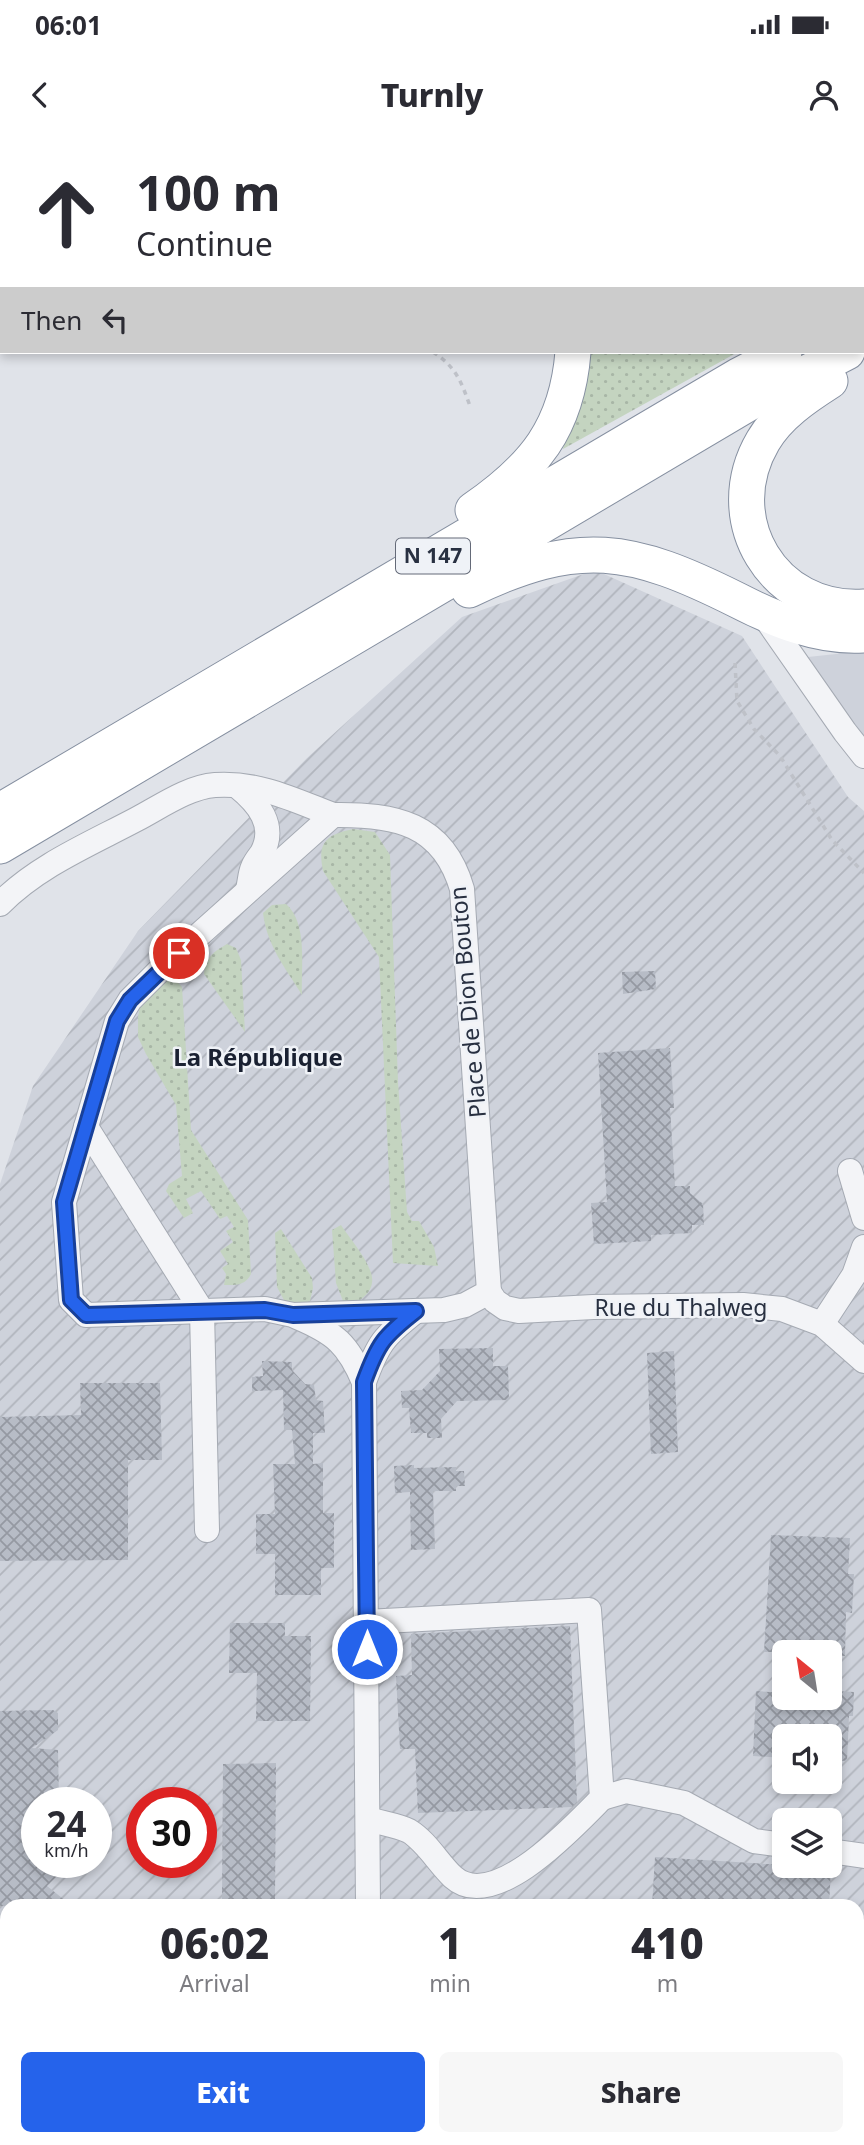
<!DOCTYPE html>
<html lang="en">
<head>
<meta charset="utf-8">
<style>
  :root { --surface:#fff; --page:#f7f7f7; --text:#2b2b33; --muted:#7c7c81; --accent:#2563eb }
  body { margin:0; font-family:"Noto Sans",sans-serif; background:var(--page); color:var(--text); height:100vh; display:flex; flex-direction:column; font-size:26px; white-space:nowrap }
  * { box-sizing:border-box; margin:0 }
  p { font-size:23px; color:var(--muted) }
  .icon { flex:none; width:38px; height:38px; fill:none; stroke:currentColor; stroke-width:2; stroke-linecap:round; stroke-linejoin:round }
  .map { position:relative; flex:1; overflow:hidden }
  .sheet { position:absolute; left:0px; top:1759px; width:864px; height:247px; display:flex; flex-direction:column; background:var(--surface); border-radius:21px 21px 0 0; box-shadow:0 4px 10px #0003 }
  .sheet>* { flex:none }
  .banner { position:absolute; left:0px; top:0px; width:864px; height:214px; box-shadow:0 4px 10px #0003; background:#fff; color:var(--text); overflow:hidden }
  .needle { width:46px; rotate:330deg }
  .tools { position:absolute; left:772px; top:1500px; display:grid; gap:14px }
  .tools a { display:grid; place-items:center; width:70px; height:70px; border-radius:10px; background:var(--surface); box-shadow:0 4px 10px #0003; font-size:35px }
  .speed { position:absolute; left:21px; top:1647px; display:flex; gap:14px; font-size:35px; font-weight:700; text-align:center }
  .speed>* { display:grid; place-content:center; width:91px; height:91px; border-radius:50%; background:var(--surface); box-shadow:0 4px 10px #0003; line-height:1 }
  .speed small { font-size:18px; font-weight:400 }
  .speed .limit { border:10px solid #d22; background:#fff; color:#111 }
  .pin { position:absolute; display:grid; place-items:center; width:60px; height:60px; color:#fff; margin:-30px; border:4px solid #fff; border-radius:50%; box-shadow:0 2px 7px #0007 }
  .me { position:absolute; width:77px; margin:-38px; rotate:0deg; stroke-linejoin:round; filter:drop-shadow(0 0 5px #0008) }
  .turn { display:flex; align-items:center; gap:24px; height:147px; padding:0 21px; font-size:32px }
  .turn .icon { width:91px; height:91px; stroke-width:2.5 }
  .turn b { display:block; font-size:49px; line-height:60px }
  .then { display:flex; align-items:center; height:66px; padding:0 21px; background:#0003; gap:14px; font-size:26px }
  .eta { display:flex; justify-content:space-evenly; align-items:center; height:119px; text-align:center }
  .eta b { font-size:42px; font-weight:800; line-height:49px }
  .cta { display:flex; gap:14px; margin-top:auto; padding:14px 21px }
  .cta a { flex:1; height:80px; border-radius:10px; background:var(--accent); color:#fff; font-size:28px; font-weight:800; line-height:80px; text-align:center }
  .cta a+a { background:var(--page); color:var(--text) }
  .status { display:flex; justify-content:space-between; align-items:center; height:49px; padding:0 35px; background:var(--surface); direction:ltr }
  .status svg { height:19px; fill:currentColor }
  header { display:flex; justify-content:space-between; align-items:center; height:91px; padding:0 21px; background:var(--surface); font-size:32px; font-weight:800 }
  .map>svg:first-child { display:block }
  .built { fill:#ced2db }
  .industrial { fill:url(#industrial-furrows); fill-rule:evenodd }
  .grass { fill:url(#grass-dots) }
  .building { fill:url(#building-cross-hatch) }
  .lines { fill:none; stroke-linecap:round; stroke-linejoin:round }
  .minor-casing { stroke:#a5aab3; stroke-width:26 }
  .highway-casing { stroke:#8690a1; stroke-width:37 }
  .path { stroke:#bec1c8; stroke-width:3.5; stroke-dasharray:5 5; stroke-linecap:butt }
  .minor { stroke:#f3f4f7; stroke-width:24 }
  .highway { stroke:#fff; stroke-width:35 }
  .route-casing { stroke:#184099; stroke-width:18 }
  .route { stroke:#2563eb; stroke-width:12 }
  .labels { text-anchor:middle; stroke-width:5; stroke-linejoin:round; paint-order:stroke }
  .shield { fill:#eff2f7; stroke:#646a78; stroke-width:2 }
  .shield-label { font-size:21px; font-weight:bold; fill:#283041 }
  .street-label { font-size:23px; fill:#283041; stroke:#eff2f7 }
  .neighbourhood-label { font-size:24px; font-weight:bold; fill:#1a2132; stroke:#eff2f7 }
</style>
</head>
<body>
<div class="status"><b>06:01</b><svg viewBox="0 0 49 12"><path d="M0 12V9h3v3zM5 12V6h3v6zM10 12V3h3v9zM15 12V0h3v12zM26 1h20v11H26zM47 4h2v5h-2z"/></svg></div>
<header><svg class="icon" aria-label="back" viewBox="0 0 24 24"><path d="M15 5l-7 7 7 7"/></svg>Turnly<svg class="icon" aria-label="person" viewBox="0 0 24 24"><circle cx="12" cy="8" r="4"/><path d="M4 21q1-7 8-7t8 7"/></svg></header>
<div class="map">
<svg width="864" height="2005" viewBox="0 0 864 2005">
  <defs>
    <pattern id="industrial-furrows" width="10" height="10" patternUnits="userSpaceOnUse" patternTransform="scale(1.75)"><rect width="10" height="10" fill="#ced2db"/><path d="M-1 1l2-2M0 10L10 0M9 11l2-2" fill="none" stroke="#b1b5bd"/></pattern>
    <pattern id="grass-dots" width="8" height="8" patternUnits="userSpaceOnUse" patternTransform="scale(1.75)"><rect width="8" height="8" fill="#c4d4c0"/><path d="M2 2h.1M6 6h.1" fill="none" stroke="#a8b6a6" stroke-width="1.8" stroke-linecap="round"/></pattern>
    <pattern id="building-cross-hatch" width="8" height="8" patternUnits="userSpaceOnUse" patternTransform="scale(1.75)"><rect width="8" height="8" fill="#b7bcc6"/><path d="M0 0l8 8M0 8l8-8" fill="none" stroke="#9599a2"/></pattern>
  </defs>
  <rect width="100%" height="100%" fill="#e0e3e9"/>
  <!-- built -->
  <path class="built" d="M864 511V599L808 517Z"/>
  <!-- industrial -->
  <path class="industrial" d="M595 430 742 496 848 657 864 671V2005H0V1044L33 946 138 791 307 618 462 477ZM784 1512H830V1558H784ZM784 1596H830V1642H784ZM37 1662H96V1722H37ZM142 1662H201V1722H142ZM784 1680H830V1726H784ZM7 1766H858V1998H7Z"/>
  <!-- grass -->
  <g class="grass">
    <path d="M585 0H844L845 2H585Z"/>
    <path d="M584 212H738L563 309Z"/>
    <path d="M353 689 375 692 390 715 398 942 407 1072 412 1081H419L434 1107 438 1126 393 1123 379 817 323 731C317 702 326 695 353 689Z"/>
    <path d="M286 764C308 783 301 827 302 855 285 827 267 806 263 773L272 765Z"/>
    <path d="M227 804 236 808 241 820 245 892 204 834C206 817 213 812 227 804Z"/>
    <path d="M166 837 174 838 182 847 191 990 248 1080 251 1134C245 1146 236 1145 224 1145L226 1134 222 1128 228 1124 220 1111 233 1102 226 1091 234 1087 227 1076 220 1079 201 1051 186 1059 193 1073 184 1078 166 1051 169 1044 182 1036 176 965 146 914 138 897V877L141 860Z"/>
    <path d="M341 1085C350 1099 375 1127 372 1143 371 1151 365 1156 359 1161H343L336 1143 332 1090Z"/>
    <path d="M281 1089 312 1138 313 1148 310 1161 298 1166 285 1162 277 1147 275 1093Z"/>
  </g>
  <!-- building -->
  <g class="building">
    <path d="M655 831 656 849 623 854 622 832Z"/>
    <path d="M670 908 674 968H670L675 1046H690V1053L703 1064 704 1085H692V1093L651 1095V1101L594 1104 591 1063 607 1062 598 913Z"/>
    <path d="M493 1208V1226H508L509 1260 457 1261 441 1279 442 1298H427V1293H411L409 1268H402L401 1251 422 1250 440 1231 439 1209Z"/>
    <path d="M674 1211 678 1312 651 1314 647 1213Z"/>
    <path d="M262 1221 292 1222V1230L305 1244 314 1245 316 1260 323 1261 325 1293H313V1324L323 1323V1373H334V1428H321V1455H275V1414H256V1374H275L273 1324H295L292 1290H284L283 1250 252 1251V1237L263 1236Z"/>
    <path d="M80 1243H160L162 1320H128V1420L0 1421V1277L81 1275Z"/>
    <path d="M414 1325V1328L456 1327V1331H464L465 1346H456V1351H433L435 1409 411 1410 410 1352 395 1353 394 1326Z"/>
    <path d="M771 1395 850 1398 848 1434H854L852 1473 846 1472 845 1516 830 1515V1512H764Z"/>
    <path d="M230 1483H285V1496H311L310 1581H256L257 1533H229Z"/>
    <path d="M570 1486 577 1662 572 1667 418 1673 415 1609H400L396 1536 412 1535 411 1494Z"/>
    <path d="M756 1551 784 1553V1558H830V1555H835V1551L854 1552 853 1576H849L847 1621 830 1620V1596H784V1618L753 1616Z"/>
    <path d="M53 1570 58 1573V1590L32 1608 58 1610 59 1662H37V1722H60V1733L47 1746 72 1766H0V1571Z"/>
    <path d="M276 1623 275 1760 222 1761 223 1624Z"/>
    <path d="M655 1717 831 1728 829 1766H652Z"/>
  </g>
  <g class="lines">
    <defs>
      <g id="minor">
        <path d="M762 473 845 592 864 616"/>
        <path d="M237 646C258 663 277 685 262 713 259 717 255 722 253 727 250 733 250 742 248 749"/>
        <path d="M333 675C395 674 443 683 462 749L489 1152 465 1165 444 1170 293 1175 265 1169 86 1175 71 1160 64 1062 117 881 130 860 163 827Z"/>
        <path d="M0 764C37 726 90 704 137 679 160 667 188 647 215 645 258 642 294 660 333 675"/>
        <path d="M86 987 202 1171 207 1390"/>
        <path d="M850 1031 864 1078"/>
        <path d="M489 1152 495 1161 505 1168 519 1171 593 1167 743 1165 782 1169 822 1184 864 1221"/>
        <path d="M297 1177C335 1193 348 1204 364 1242"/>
        <path d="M822 1184 854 1135 864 1107"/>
        <path d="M366 1482 589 1470 602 1658C574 1686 494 1774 453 1737 438 1723 427 1702 409 1691 397 1685 380 1683 368 1679"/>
        <path d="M602 1658 626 1651 684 1663 754 1701 784 1705"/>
        <path d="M830 1711 864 1716"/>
        <path d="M368 1766 364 1242C378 1203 384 1196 416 1171"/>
        <path d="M370 1998V2005"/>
      </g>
      <g id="highway">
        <path d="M562 0V2"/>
        <path d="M863 171 864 170"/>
        <path d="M830 241C805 257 778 275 763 301 717 379 773 473 864 467"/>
        <path d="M473 370C534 328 567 288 573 212"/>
        <path d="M469 450C579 397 631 407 737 460 776 480 819 498 864 495"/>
        <path d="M0 671 738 236 784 212"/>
        <path d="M0 706 756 259 847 212"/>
      </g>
    </defs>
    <!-- minor casing -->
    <use href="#minor" class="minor-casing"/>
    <!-- highway casing -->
    <use href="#highway" class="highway-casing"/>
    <!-- path -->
    <g class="path">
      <path d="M248 0 249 2"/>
      <path d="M433 212C456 227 461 241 470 266"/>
      <path d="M735 523 737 561 754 589 780 616 832 700 864 733"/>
    </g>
    <!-- minor -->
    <use href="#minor" class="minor"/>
    <!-- highway -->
    <use href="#highway" class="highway"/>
  </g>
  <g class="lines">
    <defs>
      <path id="route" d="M179 813 130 860 117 881 64 1062 71 1160 86 1175 265 1170 293 1175 416 1171C384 1196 378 1203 364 1242L367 1509"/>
    </defs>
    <!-- route casing -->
    <use href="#route" class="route-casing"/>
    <!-- route -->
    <use href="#route" class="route"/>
  </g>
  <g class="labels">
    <!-- shield labels -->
    <rect class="shield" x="396" y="398.5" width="74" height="35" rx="5"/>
    <g class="shield-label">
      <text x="433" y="423">N 147</text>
    </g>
    <!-- street labels -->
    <g class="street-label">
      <text transform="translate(468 862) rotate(-95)" y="8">Place de Dion Bouton</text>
      <text x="681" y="1176">Rue du Thalweg</text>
    </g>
    <!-- neighbourhood labels -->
    <g class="neighbourhood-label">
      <text x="258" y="926">La République</text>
    </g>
  </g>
</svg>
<div class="tools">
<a><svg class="needle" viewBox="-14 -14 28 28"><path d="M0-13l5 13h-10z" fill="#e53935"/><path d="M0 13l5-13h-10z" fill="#7c7c81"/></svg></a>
<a><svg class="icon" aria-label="sound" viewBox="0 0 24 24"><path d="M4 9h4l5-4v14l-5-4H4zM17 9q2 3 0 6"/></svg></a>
<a><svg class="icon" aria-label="layers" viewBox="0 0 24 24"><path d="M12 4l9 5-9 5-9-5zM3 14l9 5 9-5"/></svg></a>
</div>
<div class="speed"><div>24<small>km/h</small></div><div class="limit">30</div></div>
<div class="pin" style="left:179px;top:813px;background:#d93025"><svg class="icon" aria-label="arrive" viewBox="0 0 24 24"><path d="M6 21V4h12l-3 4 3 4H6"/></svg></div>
<svg class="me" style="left:367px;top:1509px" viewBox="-20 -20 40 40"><circle r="17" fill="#2563eb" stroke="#fff" stroke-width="3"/><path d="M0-11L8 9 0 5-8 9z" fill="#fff"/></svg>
<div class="banner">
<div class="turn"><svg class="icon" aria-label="ahead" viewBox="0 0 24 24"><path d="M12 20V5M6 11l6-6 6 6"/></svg><div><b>100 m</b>Continue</div></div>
<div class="then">Then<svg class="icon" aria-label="left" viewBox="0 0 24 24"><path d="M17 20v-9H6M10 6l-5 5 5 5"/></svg></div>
</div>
<section class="sheet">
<div class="eta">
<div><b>06:02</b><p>Arrival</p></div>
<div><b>1</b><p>min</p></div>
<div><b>410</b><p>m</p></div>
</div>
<div class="cta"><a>Exit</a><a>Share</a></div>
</section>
</div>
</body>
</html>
